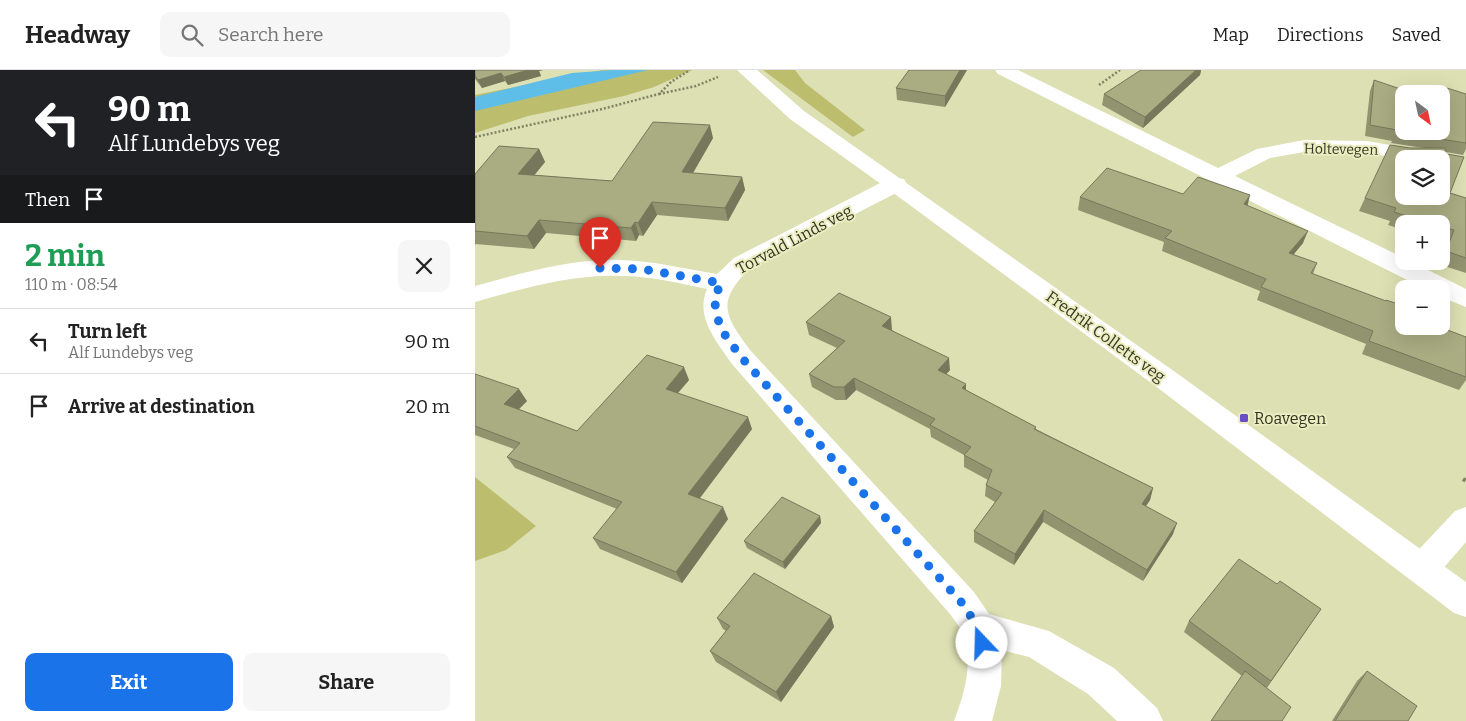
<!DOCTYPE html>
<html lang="en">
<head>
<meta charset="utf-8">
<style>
  :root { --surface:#fff; --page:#f6f6f6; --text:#222; --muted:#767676; --line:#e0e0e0; --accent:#1a73e8 }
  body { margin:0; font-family:Bitter,serif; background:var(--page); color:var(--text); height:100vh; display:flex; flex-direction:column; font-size:19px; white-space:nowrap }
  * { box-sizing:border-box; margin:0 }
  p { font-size:16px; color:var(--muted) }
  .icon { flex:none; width:28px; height:28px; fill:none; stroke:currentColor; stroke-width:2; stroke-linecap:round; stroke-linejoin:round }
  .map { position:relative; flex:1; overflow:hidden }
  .side { display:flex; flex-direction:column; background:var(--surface); width:475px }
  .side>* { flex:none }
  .banner { background:#202124; color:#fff; overflow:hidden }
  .needle { width:32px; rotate:147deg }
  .controls { position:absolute; left:920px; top:15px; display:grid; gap:10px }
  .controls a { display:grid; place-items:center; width:55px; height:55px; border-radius:10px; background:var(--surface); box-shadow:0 5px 20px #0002; font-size:25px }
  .pin { position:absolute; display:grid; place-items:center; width:42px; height:42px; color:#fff; margin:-51px -21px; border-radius:50% 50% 50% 0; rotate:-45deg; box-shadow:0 0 5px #0007 }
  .pin .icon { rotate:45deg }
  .me { position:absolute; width:55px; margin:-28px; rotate:339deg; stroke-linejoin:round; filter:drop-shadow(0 0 4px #0008) }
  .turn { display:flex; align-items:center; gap:18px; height:105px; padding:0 25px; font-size:22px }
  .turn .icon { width:65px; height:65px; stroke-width:2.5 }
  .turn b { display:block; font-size:35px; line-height:42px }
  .then { display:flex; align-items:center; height:48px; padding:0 25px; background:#0003; gap:10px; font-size:19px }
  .round { display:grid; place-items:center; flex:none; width:52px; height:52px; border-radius:10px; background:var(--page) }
  .summary { display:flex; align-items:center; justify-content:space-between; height:85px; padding:0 25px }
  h1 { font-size:30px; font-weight:700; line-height:38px; color:#1e9e55 }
  .primary-button { display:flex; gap:10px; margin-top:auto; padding:10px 25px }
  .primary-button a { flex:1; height:58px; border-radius:10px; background:var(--accent); color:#fff; font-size:20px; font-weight:700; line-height:58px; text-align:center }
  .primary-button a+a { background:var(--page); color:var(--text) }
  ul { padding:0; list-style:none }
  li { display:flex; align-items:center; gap:15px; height:65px; padding:0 25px; border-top:1px solid var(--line) }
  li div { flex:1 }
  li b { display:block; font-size:19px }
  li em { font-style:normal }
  header { display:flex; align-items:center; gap:30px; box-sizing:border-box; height:70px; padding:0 25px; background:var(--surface); border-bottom:1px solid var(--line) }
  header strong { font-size:24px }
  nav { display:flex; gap:28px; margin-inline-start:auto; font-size:18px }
  .search { width:350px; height:45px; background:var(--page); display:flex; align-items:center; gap:12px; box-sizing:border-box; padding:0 18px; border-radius:10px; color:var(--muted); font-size:19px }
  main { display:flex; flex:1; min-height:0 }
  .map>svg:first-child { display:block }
  .green { fill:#bcbe6d }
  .water { fill:#5fbee8 }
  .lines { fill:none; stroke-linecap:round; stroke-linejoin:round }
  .path-far1 { stroke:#808264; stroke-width:2.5; stroke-dasharray:2 2; stroke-linecap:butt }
  .path { stroke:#808264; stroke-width:4; stroke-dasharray:3 3; stroke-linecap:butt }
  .street { fill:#fff; fill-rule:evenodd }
  .secondary { fill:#fff; fill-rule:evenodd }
  .wall { fill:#929470 }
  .shaded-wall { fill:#77785b }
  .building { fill:#aaac82; stroke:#77785b; fill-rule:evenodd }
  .route { stroke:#1a73e8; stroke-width:9; stroke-dasharray:0 16.2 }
  .poi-dot { fill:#6a4cc6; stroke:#ebedc0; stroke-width:2 }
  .labels { text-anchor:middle; stroke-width:4; stroke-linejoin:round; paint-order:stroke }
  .far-street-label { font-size:14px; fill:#343523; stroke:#ebedc0 }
  .street-label { font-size:16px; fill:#343523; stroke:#ebedc0 }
  .poi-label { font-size:16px; fill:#343523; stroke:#ebedc0; text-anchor:start }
</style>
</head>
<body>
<header>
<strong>Headway</strong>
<div class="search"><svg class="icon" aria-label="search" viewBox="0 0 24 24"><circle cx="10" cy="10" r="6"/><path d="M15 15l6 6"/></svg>Search here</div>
<nav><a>Map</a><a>Directions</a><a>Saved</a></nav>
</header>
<main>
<section class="side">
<div class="banner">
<div class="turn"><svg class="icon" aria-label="left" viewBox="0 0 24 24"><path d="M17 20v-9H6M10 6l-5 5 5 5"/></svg><div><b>90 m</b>Alf Lundebys veg</div></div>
<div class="then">Then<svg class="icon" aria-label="arrive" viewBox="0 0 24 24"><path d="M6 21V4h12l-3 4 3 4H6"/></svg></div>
</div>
<div class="summary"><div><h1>2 min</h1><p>110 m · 08:54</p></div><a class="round"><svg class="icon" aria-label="close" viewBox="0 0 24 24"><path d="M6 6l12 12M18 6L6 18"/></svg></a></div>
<ul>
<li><svg class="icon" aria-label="left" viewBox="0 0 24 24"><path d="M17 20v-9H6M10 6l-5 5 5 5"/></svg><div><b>Turn left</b><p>Alf Lundebys veg</p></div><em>90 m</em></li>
<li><svg class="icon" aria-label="arrive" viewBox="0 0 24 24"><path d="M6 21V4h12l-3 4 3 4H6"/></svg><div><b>Arrive at destination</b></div><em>20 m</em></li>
</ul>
<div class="primary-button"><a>Exit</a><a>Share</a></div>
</section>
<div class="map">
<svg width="991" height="651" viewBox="0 0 991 651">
  <rect width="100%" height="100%" fill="#dde0b3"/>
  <!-- green -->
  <g class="green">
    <path d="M127 0H217L179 17 149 26 53 46 0 63V25Z"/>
    <path d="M288 0H320L330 13 390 60 378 67Z"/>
    <path d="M0 407 61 456 31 480 0 491Z"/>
  </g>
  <!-- water -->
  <path class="water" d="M139 0H173L0 41V27L97 3Z"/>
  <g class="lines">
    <!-- path-far1 -->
    <g class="path-far1">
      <path d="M624 15 645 0"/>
      <path d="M184 24 221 16 243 7"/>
      <path d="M0 67 127 39 184 24 196 12 215 0"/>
    </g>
    <!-- path -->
    <path class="path" d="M988 409 991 411"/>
    <!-- street -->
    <g class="street">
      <path d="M520 0H543L743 98 782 79 829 70 892 71 971 85 974 89 971 93 966 95V89H929L892 83 829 82 795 88 760 106 929 188V191H935L991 219V237L966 227V219H950L523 4Z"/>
      <path d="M421 108 429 109 432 114 429 119 275 198C241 232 249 245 275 280L499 522 514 544 574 561 639 598 682 638 688 651H642L613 624 554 587 527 580 526 616 517 651H479C489 625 498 595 489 567 487 559 480 551 475 544L257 294C241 271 220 247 232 219 203 213 175 206 146 206 96 204 47 219 0 232V216C48 203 97 188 147 190 179 191 210 199 242 204L259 188 413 109Z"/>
      <path d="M991 437V472L959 509 947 514 935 509 931 499 935 489 980 441Z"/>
    </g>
    <!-- secondary -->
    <path class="secondary" d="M262 0H282L329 41 703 304 991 512V547L979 543 683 318 413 119 315 49Z"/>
  </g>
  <!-- wall -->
  <g class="wall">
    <path d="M0 0H68L64 1 66 6 33 15 30 11 7 18 0 9Z"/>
    <path d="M434 0H492L470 37 422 30 421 18Z"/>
    <path d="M666 0H726L725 5 668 58 627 35 629 24Z"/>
    <path d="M899 10 929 61 991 24V79L988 85 971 82 975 123 991 128V203L963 194 965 191H966V187L972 173 966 171V154H929V160L913 155 915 151 884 141 890 128 935 78H949L916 73 917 71 890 66 895 21Z"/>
    <path d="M238 68 218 103 267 107 270 120 253 151 182 145 168 166 164 165 161 171 71 163 59 179 1 174 0 175V104L64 79 70 92 59 105 137 111Z"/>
    <path d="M708 124 772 135 828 173 818 185 842 193 838 204 929 256 991 267V310L984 320 887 284 891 274 782 230 785 221 687 181 689 172 603 140 605 127Z"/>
    <path d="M331 252 417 260 475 300 471 304 491 320 561 357V359L678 418 675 430 671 436 698 464 668 511 568 452 539 495 499 472V461L520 432 510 426 511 415 513 410 489 397V385L456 367 455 359 381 320 371 330H361L337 317 334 304 362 278 334 265Z"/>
    <path d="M0 304 52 331 44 339 102 361 214 310 203 323 277 359 224 428 253 449 207 513 125 479 118 468 142 439 40 398 32 387 39 379 0 365Z"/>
    <path d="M345 446 346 453 310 499 272 478 269 471Z"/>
    <path d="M802 514 846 539 792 618 767 606 709 562 714 551Z"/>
    <path d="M356 546 359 557 306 632 241 592 235 581 251 561 248 559 242 548Z"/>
    <path d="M892 601 933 651H857L882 611Z"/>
  </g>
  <!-- shaded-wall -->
  <g class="shaded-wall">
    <path d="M53 0H68L64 1 66 6 33 15 29 7Z"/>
    <path d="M485 0H492L470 37V26Z"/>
    <path d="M721 0H726L725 5 668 58 670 47Z"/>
    <path d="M26 3 30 11 7 18 3 10Z"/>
    <path d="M235 55 238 68 211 115 207 102Z"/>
    <path d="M64 79 70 92 50 117 43 104Z"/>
    <path d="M267 107 270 120 253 151 250 138Z"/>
    <path d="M775 125 772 138 769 134Z"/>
    <path d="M177 132 182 145 168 166 163 153Z"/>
    <path d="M64 150 71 163 59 179 52 166Z"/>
    <path d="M160 152 164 165 161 171 156 158Z"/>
    <path d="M833 161 828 173 809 196 814 183Z"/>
    <path d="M416 247 417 260 409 268 407 256Z"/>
    <path d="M474 288 475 300 464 313 463 300Z"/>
    <path d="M209 297 214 310 196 331 191 319Z"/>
    <path d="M379 308 381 320 371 330 369 317Z"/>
    <path d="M491 314V326L487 318Z"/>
    <path d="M44 319 52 331 37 346 29 334Z"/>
    <path d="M273 347 277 359 219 436 213 424Z"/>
    <path d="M678 418 675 430 664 446 667 434Z"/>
    <path d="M248 437 253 449 207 513 201 502Z"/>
    <path d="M569 440 568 452 539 495 540 484Z"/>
    <path d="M345 446 346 453 310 499 308 492Z"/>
    <path d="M702 453 698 464 668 511 672 500Z"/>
    <path d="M356 546 359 557 306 632 301 622Z"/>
  </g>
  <!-- building -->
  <g class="building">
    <path d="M0 0H53L29 7 26 3 3 10 0 6Z"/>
    <path d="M434 0H485L470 26 421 18Z"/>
    <path d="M666 0H721L670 47 629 24Z"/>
    <path d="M899 10 940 24H929V61H966V26L972 18 991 24V73L921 62 922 60 895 55Z"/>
    <path d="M178 52 235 55 207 102 267 107 250 138 177 132 163 153 160 152 156 158 64 150 52 166 0 161V104L24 76 64 79 43 104 137 111Z"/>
    <path d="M915 75 935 78H970L972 84 989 87 975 123 991 128V188L971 181 979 160 966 156V154H958L919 142 921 138 890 128ZM929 89H966V126H929Z"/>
    <path d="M632 98 708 124 723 107 775 125 769 134 833 161 814 183 842 193 836 203 911 231V230L929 236V256H962L991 267V307L894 271 898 261 786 217 791 209 690 168 697 161 605 127Z"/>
    <path d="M364 223 416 247 407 256 474 288 463 300 491 314 487 318 561 357 559 359 678 418 667 434 702 453 672 500 569 440 540 484 499 461 527 423 511 415 517 400 489 385 496 377 455 355 460 349 379 308 369 317H359L334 304 370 271 331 252Z"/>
    <path d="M172 285 209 297 191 319 273 347 213 424 248 437 201 502 118 468 147 432 32 387 45 373 0 356V304L44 319 29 334 102 361Z"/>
    <path d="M307 427 345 446 308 492 269 471Z"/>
    <path d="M764 489 802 514 805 511 846 539 796 611 714 551Z"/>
    <path d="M279 503 356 546 301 622 235 581 255 556 242 548Z"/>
    <path d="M770 601 816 637 807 651H736Z"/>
    <path d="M892 601 942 636 933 651H860Z"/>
  </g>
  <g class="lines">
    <!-- route -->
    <path class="route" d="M125 198 167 199 246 213 239 229 245 258 266 287 487 533 503 557 507 573"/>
  </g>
  <!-- markers -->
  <rect class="poi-dot" x="764" y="343" width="10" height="10" rx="2.5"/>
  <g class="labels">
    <!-- far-street labels -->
    <g class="far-street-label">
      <text transform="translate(866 79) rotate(1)" y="5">Holtevegen</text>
    </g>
    <!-- street labels -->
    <g class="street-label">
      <text transform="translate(319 169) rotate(-28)" y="6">Torvald Linds veg</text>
      <text transform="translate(631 266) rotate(36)" y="6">Fredrik Colletts veg</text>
    </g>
    <!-- poi labels -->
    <g class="poi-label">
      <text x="779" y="354">Roavegen</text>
    </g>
  </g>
</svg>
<div class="controls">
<a><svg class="needle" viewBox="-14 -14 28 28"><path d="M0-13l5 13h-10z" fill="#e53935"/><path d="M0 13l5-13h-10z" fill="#767676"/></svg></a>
<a><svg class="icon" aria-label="layers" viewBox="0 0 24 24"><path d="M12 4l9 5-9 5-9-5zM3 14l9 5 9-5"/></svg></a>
<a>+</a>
<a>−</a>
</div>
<div class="pin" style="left:125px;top:198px;background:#d93025"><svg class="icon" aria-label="arrive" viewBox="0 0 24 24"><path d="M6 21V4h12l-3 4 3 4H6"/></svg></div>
<svg class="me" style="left:507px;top:573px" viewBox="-20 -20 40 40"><circle r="19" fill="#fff"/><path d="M0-13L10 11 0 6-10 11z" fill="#1a73e8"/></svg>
</div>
</main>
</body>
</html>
